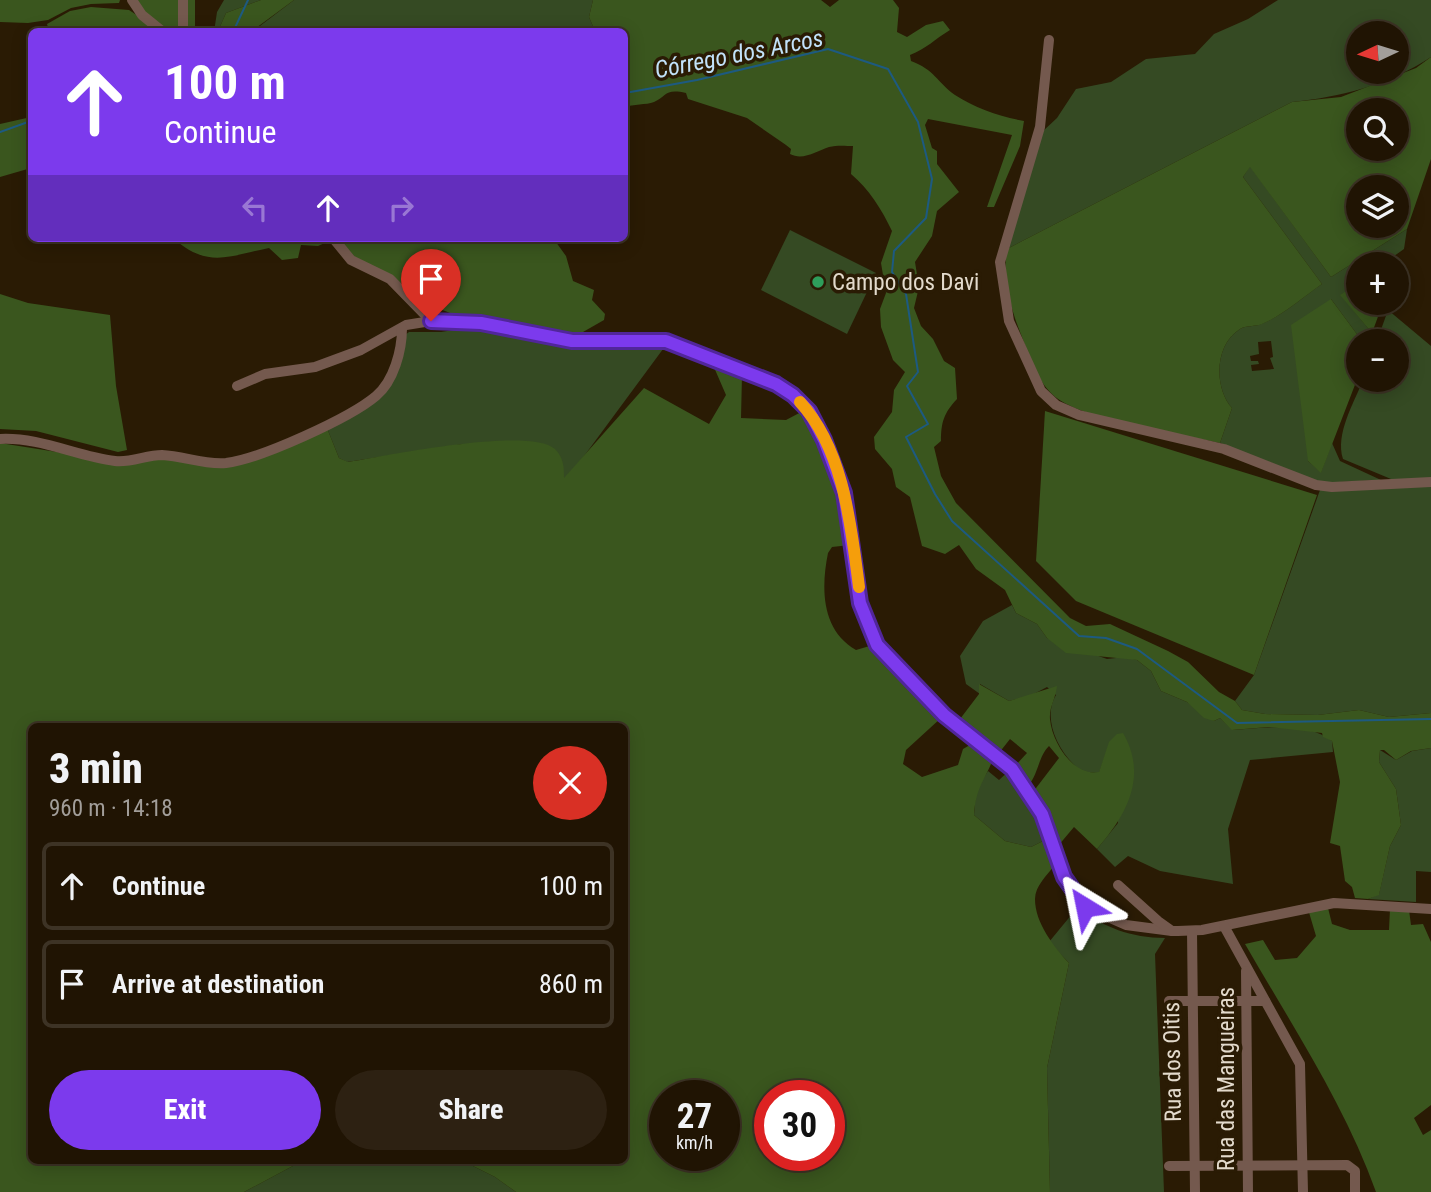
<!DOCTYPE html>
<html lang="en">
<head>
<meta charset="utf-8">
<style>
  :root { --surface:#201403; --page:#2d2112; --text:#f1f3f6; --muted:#a29e9a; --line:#3d3325; --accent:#7c3aed }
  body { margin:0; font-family:"Roboto Condensed",sans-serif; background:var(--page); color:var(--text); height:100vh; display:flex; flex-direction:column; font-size:26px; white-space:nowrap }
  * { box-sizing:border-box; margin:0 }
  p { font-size:23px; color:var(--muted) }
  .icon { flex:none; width:38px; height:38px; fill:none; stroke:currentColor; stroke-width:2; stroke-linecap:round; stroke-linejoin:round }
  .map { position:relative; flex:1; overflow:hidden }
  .panel { position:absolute; left:28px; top:723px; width:600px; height:441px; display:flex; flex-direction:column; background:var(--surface); border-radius:10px; box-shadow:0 4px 18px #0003,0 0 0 2px var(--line) }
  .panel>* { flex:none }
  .guide { position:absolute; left:28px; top:28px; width:600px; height:214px; border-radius:10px; box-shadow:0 4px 18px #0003,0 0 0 2px var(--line); background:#7c3aed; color:#fff; overflow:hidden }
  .needle { width:46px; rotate:266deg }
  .controls { position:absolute; left:1346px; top:21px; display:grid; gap:14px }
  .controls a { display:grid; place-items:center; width:63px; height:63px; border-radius:50%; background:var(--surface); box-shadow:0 4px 18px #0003,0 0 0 2px var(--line); font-size:35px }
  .speed { position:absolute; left:649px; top:1080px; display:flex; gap:14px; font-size:35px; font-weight:700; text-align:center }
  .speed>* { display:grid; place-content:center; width:91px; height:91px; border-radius:50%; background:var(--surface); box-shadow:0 4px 18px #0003,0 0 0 2px var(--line); line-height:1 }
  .speed small { font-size:18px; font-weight:400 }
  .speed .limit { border:10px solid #d22; background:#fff; color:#111 }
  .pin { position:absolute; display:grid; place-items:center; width:60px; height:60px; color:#fff; margin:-72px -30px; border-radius:50% 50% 50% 0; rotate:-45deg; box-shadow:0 0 7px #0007 }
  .pin .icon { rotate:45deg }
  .me { position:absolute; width:77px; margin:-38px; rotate:325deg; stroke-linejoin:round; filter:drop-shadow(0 0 5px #0008) }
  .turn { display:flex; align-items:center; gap:24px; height:147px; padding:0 21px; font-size:32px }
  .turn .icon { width:91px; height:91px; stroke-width:2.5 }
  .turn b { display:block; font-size:49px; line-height:60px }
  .lanes { display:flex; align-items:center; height:66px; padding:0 21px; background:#0003; justify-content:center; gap:35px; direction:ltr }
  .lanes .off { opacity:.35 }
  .round { display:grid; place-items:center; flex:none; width:74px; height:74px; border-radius:37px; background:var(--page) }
  .headline { display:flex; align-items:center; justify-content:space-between; height:119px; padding:0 21px }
  h1 { font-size:42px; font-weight:800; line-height:52px }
  .primary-button { display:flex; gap:14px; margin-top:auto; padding:14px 21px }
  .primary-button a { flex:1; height:80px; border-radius:42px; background:var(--accent); color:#fff; font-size:28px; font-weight:800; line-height:80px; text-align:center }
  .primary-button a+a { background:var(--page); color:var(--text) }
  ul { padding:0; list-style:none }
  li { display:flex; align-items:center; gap:21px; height:88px; margin:0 14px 10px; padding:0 7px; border:4px solid var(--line); border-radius:10px }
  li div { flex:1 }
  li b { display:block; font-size:26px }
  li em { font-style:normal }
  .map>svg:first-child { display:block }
  .green { fill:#354a23; fill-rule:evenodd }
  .forest { fill:#3a561e; fill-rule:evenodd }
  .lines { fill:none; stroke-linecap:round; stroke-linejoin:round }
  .stream { stroke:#1d5a81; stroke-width:2 }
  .minor { stroke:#74594e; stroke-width:10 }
  .route-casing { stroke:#51269a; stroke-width:18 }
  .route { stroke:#7c3aed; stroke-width:12 }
  .slow { stroke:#f59e0b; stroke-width:12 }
  .leisure-dot { fill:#2e9e5b; stroke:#2a1b04; stroke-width:2.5 }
  .labels { text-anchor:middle; stroke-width:7; stroke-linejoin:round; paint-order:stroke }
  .poi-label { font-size:23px; fill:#e3dacc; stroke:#2a1b04; text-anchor:start }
  .street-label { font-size:23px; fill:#e3dacc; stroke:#2a1b04 }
  .water-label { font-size:24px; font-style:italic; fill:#c2e2fa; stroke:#2a1b04 }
</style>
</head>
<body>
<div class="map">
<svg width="1431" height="1192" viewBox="0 0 1431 1192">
  <rect width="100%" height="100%" fill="#2a1b04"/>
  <!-- green -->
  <g class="green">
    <path d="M224 0H261L226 13 218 31 214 32 217 12Z"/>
    <path d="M294 0H593L589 17 595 31 252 32Z"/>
    <path d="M1278 0H1431V57C1389 85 1340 97 1292 102L1007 249 1042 132 1057 118 1076 89 1111 82 1146 59 1195 54 1214 34 1248 19ZM1358 33H1396V72H1358Z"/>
    <path d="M1250 166 1331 277 1407 229 1404 249 1383 264H1358V283L1341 295 1372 333 1370 341H1362L1331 299 1308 461 1321 472 1332 443 1340 461 1381 480 1319 483 1220 443 1232 408C1214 388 1214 345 1240 329 1246 325 1255 327 1261 324 1282 316 1303 297 1322 284L1243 177ZM1271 341 1273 357 1270 358 1274 369 1252 371 1251 365 1259 364 1258 361H1251L1250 356 1259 354 1258 342Z"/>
    <path d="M790 230 876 273 847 334 761 290Z"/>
    <path d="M1388 310 1431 346V479H1391L1343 459C1335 434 1354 403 1363 380H1396V341H1377Z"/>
    <path d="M484 325 666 345 576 467 564 479 463 444 347 462 339 458 327 428 377 399 405 335 409 332H441Z"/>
    <path d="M1431 485V713L1389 717 1359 710 1318 715 1265 714 1242 710 1235 701 1254 675 1320 490Z"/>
    <path d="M1012 605 1016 613 1037 624 1047 638 1107 659 1125 657 1137 660 1151 671 1161 691 1187 702 1214 721 1220 718 1233 730C1263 728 1307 721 1332 741L1333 752 1250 760 1228 829 1233 884 1160 871 1128 856 1115 867 1097 849 1118 823 1110 742 1099 773 1083 772C1060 757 1041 719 1056 695L1047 687 1030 696 1009 701 980 684V694L966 684 960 656 983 621Z"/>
    <path d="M1431 748V872L1416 871V902L1368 899 1379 894 1390 846 1401 825 1396 789 1379 762 1380 750 1396 760 1412 751Z"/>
    <path d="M1010 770 1038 816 1047 839 1031 847 1005 841 974 815 976 790 988 771 999 780Z"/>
    <path d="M1077 908C1104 927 1131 938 1165 938L1155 954 1164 1192H1050L1047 1068 1069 963 1049 942Z"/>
    <path d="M304 1160H461L495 1177 516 1192H244Z"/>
  </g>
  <!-- forest -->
  <g class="forest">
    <path d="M0 0H120L119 3 91 4 71 8 48 20 28 23 0 22Z"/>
    <path d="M135 0H181V31H166L143 12Z"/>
    <rect x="185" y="0" width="10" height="31"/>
    <path d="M261 0H294L252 31H218L226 13Z"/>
    <path d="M593 0H821L830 7 839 0H893L899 8 897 32 907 37 926 25 943 21 950 30C935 39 926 49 910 55L911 61C935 70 936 81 955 95 975 108 1001 117 1024 121L1020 146 994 207H987L1012 135 928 119 925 125 932 148 937 151V164L959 192 937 211 932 236 915 262 919 287 914 308 921 326 933 339 944 361 955 368 957 399C944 413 941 422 941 441L934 447 941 476 956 503 1070 618 1086 626 1110 624 1168 651 1188 662 1219 692 1235 701 1242 710 1265 714 1318 715 1359 710 1389 717 1431 713V748L1411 751 1396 760 1384 750H1380L1379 762 1396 789 1401 825 1390 846 1379 895 1368 899 1355 898 1352 887 1345 881 1340 846 1330 843 1340 782 1332 741 1323 737 1322 733 1269 727 1232 730 1220 718 1214 721 1204 718 1187 702 1161 691 1151 671 1137 660 1066 653 1047 638 1037 624 1016 613 1005 590 976 569 959 545 945 554 922 546 910 497 896 487 892 469 875 449 874 437 892 412 894 390 905 372 893 360 881 327 880 309 886 293 881 263 892 231C882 210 869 189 851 174L853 146C846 146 837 145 829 147 817 151 803 161 790 154L791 149 786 145 747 118 688 99 686 93C665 88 667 96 654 102 646 105 633 104 625 107V32L595 31 589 17Z"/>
    <path d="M91 7 129 10 161 31H49L47 24 70 11Z"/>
    <path d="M1431 57V159L1407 229 1331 277 1250 167 1243 177 1322 284C1303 297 1282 316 1262 324 1255 327 1246 325 1240 329 1214 345 1214 388 1232 408L1220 443C1181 434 1078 420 1052 394 1036 379 1028 352 1020 332 1010 306 1002 277 1007 249L1292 102 1341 97 1416 68ZM1358 110H1396V149H1358ZM1358 187H1396V226H1358Z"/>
    <path d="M31 117V168L0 177V124Z"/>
    <path d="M173 238H328L327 242 318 246 301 245 298 258 282 260 269 248C229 256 208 269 173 238Z"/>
    <path d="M337 238H553L566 256 573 281 594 290 592 300 605 314 604 320 583 332 581 337 571 338 455 315 435 307 428 298 353 257Z"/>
    <path d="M1358 283V303H1383L1372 333 1340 295Z"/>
    <path d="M0 294 28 303 110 315 116 386 127 450 118 452 36 431 0 429Z"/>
    <path d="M1331 299 1362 341H1358V377L1321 473 1308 461 1291 325Z"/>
    <path d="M713 365 742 375 741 418 786 420 805 410C828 454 842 496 850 545L832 547 828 553C821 588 821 630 856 650L873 645 941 718 906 750 903 764 922 777 958 765 963 749 975 742 994 757C984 782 976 787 974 815L1005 841 1031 847 1047 839 1055 865C1047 875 1035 886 1035 899 1035 923 1054 947 1069 963L1047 1068 1050 1192H516L495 1177 461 1160H625V726H32V1160H304L244 1192H0V443L76 455 154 458 225 465 327 428 339 458 348 462C385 456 529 426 555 449 564 458 564 468 564 478L644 388 709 424 726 395ZM665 1096H724V1155H665ZM770 1096H830V1155H770Z"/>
    <path d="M1045 411 1317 495 1254 675 1076 601 1036 561Z"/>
    <path d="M979 684 1009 701 1057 686C1056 698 1049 707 1050 719 1052 743 1074 777 1099 772L1109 742 1117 734 1123 733C1148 776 1127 815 1097 849L1074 827 1058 846 1033 792 1059 758 1049 746C1038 757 1039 773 1028 786L1014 767 1027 753 1010 739 999 753 957 723 979 694Z"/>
    <path d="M1328 908 1332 924 1350 930H1389L1390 909 1409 910 1411 925 1423 924 1431 942V1105L1414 1118 1423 1135 1431 1130V1192H1376C1345 1105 1291 1024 1245 944L1263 940 1275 960 1297 958 1316 936 1308 909Z"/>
  </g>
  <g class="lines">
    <!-- stream -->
    <g class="stream">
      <path d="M233 32 248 0"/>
      <path d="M625 93 697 80 828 49 888 69 918 122 932 179 926 218 894 251 892 272 906 294 918 372 907 386 928 424 906 437 935 494 952 521 1079 636 1106 638 1137 649 1237 723 1431 719"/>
      <path d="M0 132 28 122 32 124"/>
    </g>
    <!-- minor -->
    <g class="minor">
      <path d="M132 0 142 15 163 32"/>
      <path d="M183 32V0"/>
      <path d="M1049 40 1040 127 1000 262 1009 321 1041 391 1056 405 1079 415 1224 449 1316 485 1332 487 1431 482"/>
      <path d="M333 238 351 260 390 279 431 321 498 325 572 341H666L777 384 793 395 809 411 824 440 841 483 861 603 877 645 944 715 1012 769 1042 814 1064 877 1085 907 1126 925 1172 931"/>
      <path d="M237 386 265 374 315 367 361 350 406 325 431 321"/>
      <path d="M0 439C40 437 76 456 115 461 131 463 146 455 162 455 184 456 204 465 226 463 260 459 350 418 376 396 394 381 402 350 402 328"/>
      <path d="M1118 885 1158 921 1172 931H1178L1202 930 1334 903 1431 909"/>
      <path d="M1224 926 1300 1064 1303 1192"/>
      <path d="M1192 931 1195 1192"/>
      <path d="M1246 971 1248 1192"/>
      <path d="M1169 1001H1265"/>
      <path d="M1169 1166 1347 1165 1355 1171V1192"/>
    </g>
  </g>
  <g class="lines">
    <defs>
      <path id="route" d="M431 321 481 323 572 341H666L776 384 793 395 809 411 824 440 844 493 860 603 877 645 944 715 1012 769 1042 814 1064 877 1085 907"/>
    </defs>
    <!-- route casing -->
    <use href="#route" class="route-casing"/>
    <!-- route -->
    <use href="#route" class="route"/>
    <!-- slow -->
    <path class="slow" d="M800 402C844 450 851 526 859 587"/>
  </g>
  <!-- markers -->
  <circle class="leisure-dot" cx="818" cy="282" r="7"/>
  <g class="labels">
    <!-- poi labels -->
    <g class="poi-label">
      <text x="832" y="290">Campo dos Davi</text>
    </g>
    <!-- street labels -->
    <g class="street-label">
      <text transform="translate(1172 1062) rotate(-91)" y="8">Rua dos Oitis</text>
      <text transform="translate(1226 1079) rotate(-90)" y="8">Rua das Mangueiras</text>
    </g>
    <!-- water labels -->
    <g class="water-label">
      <text transform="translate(739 54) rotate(-11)" y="8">Córrego dos Arcos</text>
    </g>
  </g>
</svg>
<div class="controls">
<a><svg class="needle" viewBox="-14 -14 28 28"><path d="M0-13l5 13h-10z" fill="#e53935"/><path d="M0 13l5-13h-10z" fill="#a29e9a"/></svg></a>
<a><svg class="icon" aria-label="search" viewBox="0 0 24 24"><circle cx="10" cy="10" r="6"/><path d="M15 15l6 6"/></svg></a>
<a><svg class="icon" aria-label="layers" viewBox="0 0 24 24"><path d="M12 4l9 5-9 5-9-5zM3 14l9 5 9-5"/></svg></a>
<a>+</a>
<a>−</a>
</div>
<div class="speed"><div>27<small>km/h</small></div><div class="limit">30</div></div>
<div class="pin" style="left:431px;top:321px;background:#d93025"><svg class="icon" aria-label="arrive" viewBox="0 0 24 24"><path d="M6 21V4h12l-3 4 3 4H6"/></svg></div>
<svg class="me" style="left:1085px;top:907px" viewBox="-20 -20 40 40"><path d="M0-17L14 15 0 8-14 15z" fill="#7c3aed" stroke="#fff" stroke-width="4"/></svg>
<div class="guide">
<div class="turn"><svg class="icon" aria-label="ahead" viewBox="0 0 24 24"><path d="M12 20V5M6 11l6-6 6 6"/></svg><div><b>100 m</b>Continue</div></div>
<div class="lanes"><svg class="icon off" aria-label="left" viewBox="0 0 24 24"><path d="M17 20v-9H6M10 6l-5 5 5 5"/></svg><svg class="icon" aria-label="ahead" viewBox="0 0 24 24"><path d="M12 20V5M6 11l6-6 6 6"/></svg><svg class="icon off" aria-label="right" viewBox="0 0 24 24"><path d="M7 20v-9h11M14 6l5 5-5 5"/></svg></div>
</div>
<section class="panel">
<div class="headline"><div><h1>3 min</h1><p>960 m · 14:18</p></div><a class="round" style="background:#d93025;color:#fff"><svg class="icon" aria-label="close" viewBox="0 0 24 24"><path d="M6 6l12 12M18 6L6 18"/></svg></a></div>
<ul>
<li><svg class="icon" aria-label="ahead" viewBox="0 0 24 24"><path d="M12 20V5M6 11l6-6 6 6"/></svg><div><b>Continue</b></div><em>100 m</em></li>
<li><svg class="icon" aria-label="arrive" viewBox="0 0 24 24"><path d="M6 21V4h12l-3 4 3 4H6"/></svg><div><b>Arrive at destination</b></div><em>860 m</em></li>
</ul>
<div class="primary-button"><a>Exit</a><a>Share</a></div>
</section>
</div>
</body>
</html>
